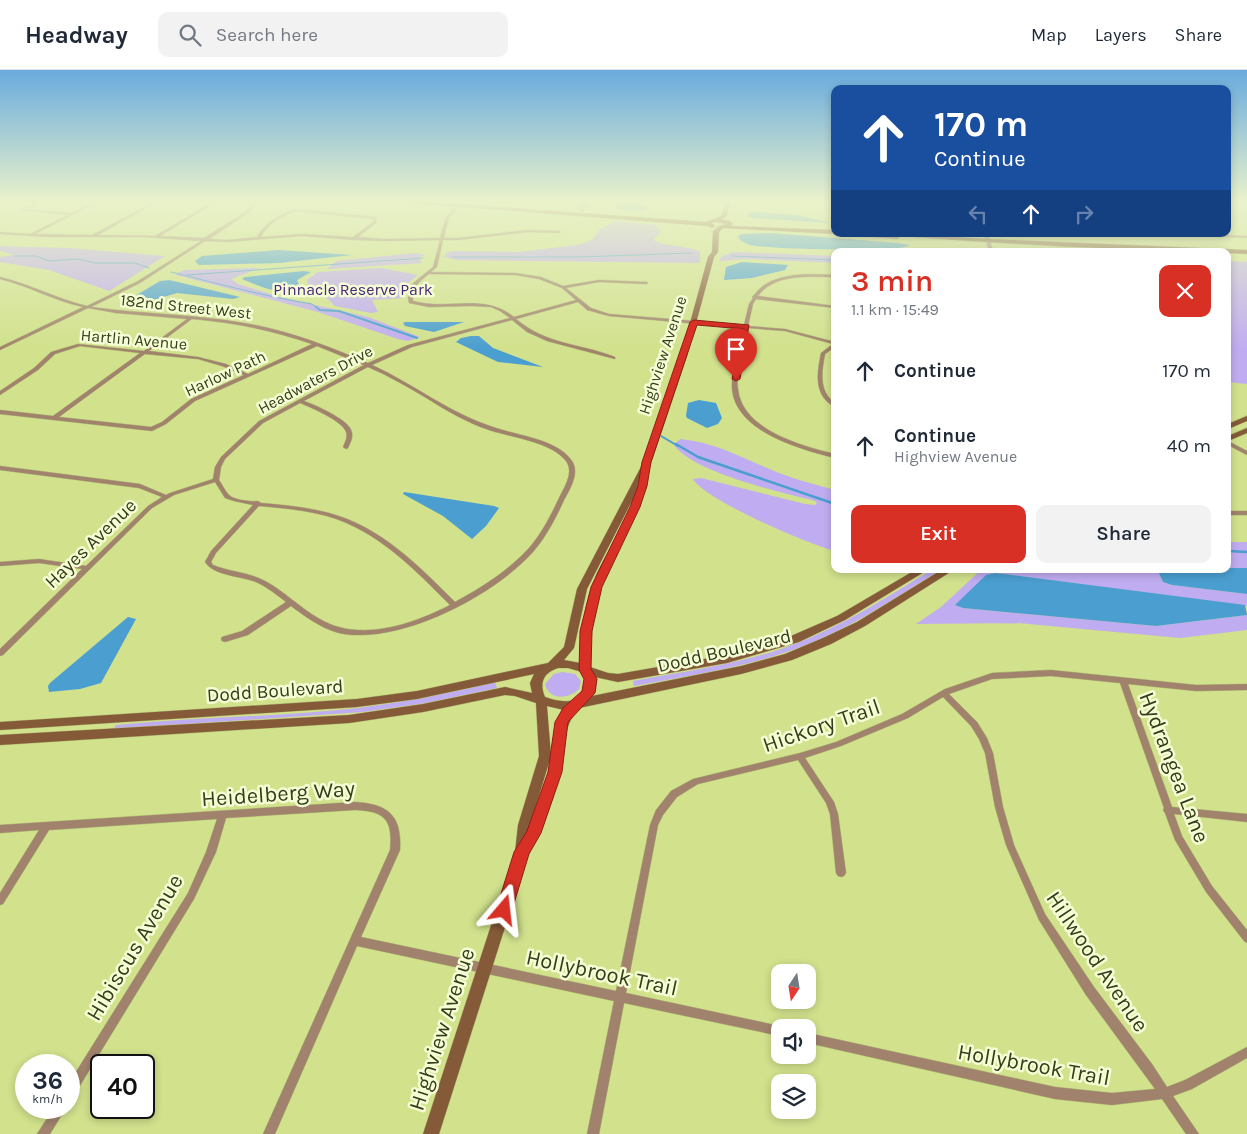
<!DOCTYPE html>
<html lang="en">
<head>
<meta charset="utf-8">
<style>
  :root { --surface:#fff; --page:#f2f2f3; --text:#1f2937; --muted:#747a83; --line:#e0e1e3; --accent:#d93025 }
  body { margin:0; font-family:Karla,sans-serif; background:var(--page); color:var(--text); height:100vh; display:flex; flex-direction:column; font-size:19px; white-space:nowrap }
  * { box-sizing:border-box; margin:0 }
  p { font-size:16px; color:var(--muted) }
  .icon { flex:none; width:28px; height:28px; fill:none; stroke:currentColor; stroke-width:2; stroke-linecap:round; stroke-linejoin:round }
  .map { position:relative; flex:1; overflow:hidden }
  .details { position:absolute; left:831px; top:178px; width:400px; height:325px; display:flex; flex-direction:column; background:var(--surface); border-radius:10px; box-shadow:0 2px 8px #0003 }
  .details>* { flex:none }
  .guide { position:absolute; left:831px; top:15px; width:400px; height:152px; border-radius:10px; box-shadow:0 2px 8px #0003; background:#1a4fa0; color:#fff; overflow:hidden }
  .needle { width:32px; rotate:192deg }
  .controls { position:absolute; left:771px; top:894px; display:grid; gap:10px }
  .controls a { display:grid; place-items:center; width:45px; height:45px; border-radius:10px; background:var(--surface); box-shadow:0 2px 8px #0003; font-size:25px }
  .speed { position:absolute; left:15px; top:984px; display:flex; gap:10px; font-size:25px; font-weight:700; text-align:center }
  .speed>* { display:grid; place-content:center; width:65px; height:65px; border-radius:50%; background:var(--surface); box-shadow:0 2px 8px #0003; line-height:1 }
  .speed small { font-size:12px; font-weight:400 }
  .speed .limit { border:2px solid #111; border-radius:8px; background:#fff; color:#111 }
  .pin { position:absolute; display:grid; place-items:center; width:42px; height:42px; color:#fff; margin:-51px -21px; border-radius:50% 50% 50% 0; rotate:-45deg; box-shadow:0 0 5px #0007 }
  .pin .icon { rotate:45deg }
  .me { position:absolute; width:55px; margin:-28px; rotate:17deg; stroke-linejoin:round; filter:drop-shadow(0 0 4px #0008) }
  .turn { display:flex; align-items:center; gap:18px; height:105px; padding:0 20px; font-size:22px }
  .turn .icon { width:65px; height:65px; stroke-width:2.5 }
  .turn b { display:block; font-size:35px; line-height:42px }
  .lanes { display:flex; align-items:center; height:48px; padding:0 20px; background:#0003; justify-content:center; gap:25px; direction:ltr }
  .lanes .off { opacity:.35 }
  .round { display:grid; place-items:center; flex:none; width:52px; height:52px; border-radius:10px; background:var(--page) }
  .head { display:flex; align-items:center; justify-content:space-between; height:85px; padding:0 20px }
  h1 { font-size:30px; font-weight:600; line-height:38px; color:var(--accent) }
  .action { display:flex; gap:10px; margin-top:auto; padding:10px 20px }
  .action a { flex:1; height:58px; border-radius:10px; background:var(--accent); color:#fff; font-size:20px; font-weight:600; line-height:58px; text-align:center }
  .action a+a { background:var(--page); color:var(--text) }
  ul { padding:0; list-style:none }
  li { display:flex; align-items:center; gap:15px; height:75px; padding:0 20px }
  li div { flex:1 }
  li b { display:block; font-size:19px }
  li em { font-style:normal }
  header { display:flex; align-items:center; gap:30px; box-sizing:border-box; height:70px; padding:0 25px; background:var(--surface); border-bottom:1px solid var(--line) }
  header strong { font-size:24px }
  nav { display:flex; gap:28px; margin-inline-start:auto; font-size:18px }
  .search { width:350px; height:45px; background:var(--page); display:flex; align-items:center; gap:12px; box-sizing:border-box; padding:0 18px; border-radius:10px; color:var(--muted); font-size:19px }
  .map>svg:first-child { display:block }
  .green { fill:#c0acf0 }
  .water { fill:#4a9ed0 }
  .lines { fill:none; stroke-linecap:round; stroke-linejoin:round }
  .stream-far2 { stroke:#4a9ed0; stroke-width:1 }
  .stream-far1 { stroke:#4a9ed0; stroke-width:2 }
  .stream { stroke:#4a9ed0; stroke-width:2.5 }
  .street-casing { stroke:#b2c075; stroke-width:1 }
  .secondary-casing { stroke:#b2c075; stroke-width:1 }
  .street { fill:#a1836d; fill-rule:evenodd }
  .secondary { fill:#855a38; fill-rule:evenodd }
  .route { fill:#d93025; stroke:#8d1f18 }
  .labels { text-anchor:middle; stroke-width:5; stroke-linejoin:round; paint-order:stroke }
  .far-park-label { font-size:16px; fill:#49257d; stroke:#f4fdd4 }
  .far-street-label { font-size:16px; fill:#373d1a; stroke:#f4fdd4 }
  .street-label { font-size:19px; fill:#373d1a; stroke:#f4fdd4 }
  .near-street-label { font-size:22px; fill:#373d1a; stroke:#f4fdd4 }
</style>
</head>
<body>
<header>
<strong>Headway</strong>
<div class="search"><svg class="icon" aria-label="search" viewBox="0 0 24 24"><circle cx="10" cy="10" r="6"/><path d="M15 15l6 6"/></svg>Search here</div>
<nav><a>Map</a><a>Layers</a><a>Share</a></nav>
</header>
<div class="map">
<svg width="1247" height="1064" viewBox="0 0 1247 1064">
  <rect width="100%" height="100%" fill="#d1e18c"/>
  <!-- green -->
  <g class="green">
    <path d="M615 151 656 155 661 162 653 170C667 178 685 174 700 182V193L457 190 444 187 446 183 453 181 519 182 577 175 592 170 600 159Z"/>
    <path d="M0 176 68 178 165 186 109 221 49 200 0 192V187L15 185 0 181Z"/>
    <path d="M734 182 835 186V193L747 189 719 191 722 186Z"/>
    <path d="M416 183 425 185 419 188 422 193 327 199 336 191Z"/>
    <path d="M1228 191 1247 192V314L1228 312Z"/>
    <path d="M259 198 231 209 238 214 280 227 368 247 420 267 408 271 398 269 318 242 176 205 177 203 185 200Z"/>
    <path d="M381 198 418 205 408 213 403 228 372 230 378 242 371 243 335 236 328 229 306 219 308 214 307 210 318 202Z"/>
    <path d="M680 369C716 372 746 390 779 403 797 410 817 415 835 420V481C808 474 705 430 693 409L701 408 805 434 815 435 817 433 815 431C781 422 694 403 674 375Z"/>
    <rect x="1228" y="472" width="19" height="26"/>
    <path d="M933 499H942C898 526 856 555 809 574 753 596 693 605 634 616L633 611C686 601 742 594 792 575 843 556 887 527 933 499Z"/>
    <path d="M982 499H1157L1163 512 1172 515 1247 524V536L996 503 956 535 963 538 1156 556 1247 545V560L1180 568 1018 553 916 554 941 537Z"/>
    <path d="M562 602 575 604 581 611 579 619C569 629 549 631 545 614L554 604Z"/>
    <path d="M495 612 497 618 426 633 363 642 114 659 116 655C196 647 277 647 358 638 404 632 450 623 495 612Z"/>
  </g>
  <!-- water -->
  <g class="water">
    <path d="M618 130H640L648 139 641 141 616 139Z"/>
    <path d="M754 142 797 145 831 153 754 148 747 146 749 143Z"/>
    <path d="M770 163 898 173 910 175C900 183 777 179 757 176 751 176 745 173 740 170L738 166 742 164Z"/>
    <path d="M278 180 352 185 279 193 199 195 195 191 202 186Z"/>
    <path d="M742 192 788 195 785 200 752 208 724 210 726 197Z"/>
    <path d="M304 201 311 202 297 210 300 217C279 226 261 217 242 209L245 207Z"/>
    <path d="M169 210 178 212 240 227 233 229 177 223 157 229 125 232 160 211Z"/>
    <path d="M405 252H464L434 262 405 256 403 253Z"/>
    <path d="M471 266H479L493 278 543 297 498 292 456 272 461 268Z"/>
    <path d="M699 330 716 333 722 348 718 354 707 358 687 348 686 346 688 333Z"/>
    <path d="M404 422 494 436 499 438 486 456 472 469 443 446 403 424Z"/>
    <path d="M1228 498H1247V524L1172 515 1163 512 1157 499Z"/>
    <path d="M996 503 1245 535 1247 545 1156 556 963 538 955 535 986 505Z"/>
    <path d="M128 547 136 549 101 613 80 619 49 622 48 616 50 613Z"/>
  </g>
  <g class="lines">
    <!-- stream-far2 -->
    <g class="stream-far2">
      <path d="M1036 166 1040 164"/>
      <path d="M14 186H36L49 191 78 189 95 193H135L149 198"/>
      <path d="M731 186 835 190"/>
      <path d="M452 187H579L692 183"/>
      <path d="M171 202C219 214 264 226 312 234L317 238"/>
      <path d="M187 205 423 188"/>
    </g>
    <!-- stream-far1 -->
    <g class="stream-far1">
      <path d="M316 237 320 240 339 241 417 268"/>
      <path d="M661 366 678 376"/>
    </g>
    <!-- stream -->
    <g class="stream">
      <path d="M676 374 698 387 835 434"/>
      <path d="M1228 481 1247 482"/>
    </g>
    <defs>
      <g id="street">
        <path d="M39 130H43L27 139 71 143 98 130H102L35 164 92 165 157 130H161L98 165 155 166 216 130H220L160 166 204 168 245 142 257 130H261L247 144 209 169 227 170 257 167C264 153 280 144 295 139L377 147 376 153 358 167 384 169 440 168 445 148 461 130H465L449 148 444 168H458L528 160 559 161 561 162 559 163 528 162 458 170H443L437 197 431 202 515 203 541 207 563 216 599 210 647 212 648 213 646 214 599 212 566 218 591 238 609 244 744 255 749 234 753 228 752 227C756 223 760 217 766 214 786 202 812 204 835 205V207C809 207 775 203 758 226L835 236V238L756 229 753 234 748 256 785 259 835 272V277L825 284C822 301 818 321 835 333V337C813 326 817 303 821 283L833 274 785 261 748 258C743 276 735 301 738 319 742 360 802 376 835 384V388C800 379 736 362 732 319 731 299 739 277 743 258L609 246 587 240 578 232 516 249C547 275 579 273 615 287V289L547 271 527 262 512 250 412 277 372 295C412 313 451 344 493 357 515 365 558 369 572 391 580 403 570 419 564 430 556 448 546 467 533 482 495 524 413 567 355 565 330 565 310 550 291 536L248 565 225 572 222 571 221 569 222 567 242 561 286 532C277 525 267 517 256 512 241 506 214 506 205 492L211 481 253 435 234 431 225 428 215 412 174 425 152 438 3 585 0 586V579L82 499 39 493 0 496V492L39 489 86 496 148 436 162 427 139 418 0 400V396L140 414 166 425 170 423 213 409 215 397 221 387 259 351 364 295 317 276 195 331 166 354 152 361 0 344V340L53 346 140 283 80 276 55 284 38 300 0 325V321L34 298 51 282 78 274 144 281 187 249 116 243 88 238 0 280V277L83 237C54 231 29 216 0 209V207C30 214 57 229 87 236L138 211 201 171 144 167H49L0 164V162L30 164 68 145 21 140ZM295 141 374 149 373 152 353 167 302 164 261 167C267 154 282 146 295 141ZM302 166 353 170 384 171 440 170 433 197 412 214 408 228 409 233 429 237 471 236 491 237 500 241 510 248 408 275 368 293C328 276 287 260 244 253 193 244 142 244 91 237L140 213 205 171 227 172ZM429 204 515 205 539 209 562 218 576 230 514 247C483 222 448 241 413 231 412 217 419 212 429 204ZM192 249C236 253 271 260 312 274L248 304 226 294 198 287 149 281ZM145 284 198 289 222 296 244 305 191 329 162 352 151 357 59 347ZM368 297C389 306 408 317 428 329 447 341 468 353 489 360 510 367 552 372 566 391 574 402 565 416 560 426 551 445 542 463 529 478 508 501 481 518 455 532 418 495 381 457 329 443 306 437 284 435 261 433L258 431C251 432 234 430 229 425 225 421 222 414 219 410L221 397 225 389 263 353 300 333C310 337 343 351 346 362 348 367 345 372 343 377L346 379 348 378C350 374 353 368 352 363 351 350 315 335 304 331ZM259 436C282 438 304 440 327 446 378 461 413 498 450 535 411 555 358 573 318 548 299 537 284 521 265 511 249 502 230 502 213 495L211 492 216 483Z"/>
        <path d="M586 130H590L582 142H580Z"/>
        <path d="M685 130H689L684 133H682V131Z"/>
        <path d="M984 164H988L993 181H989Z"/>
        <path d="M1188 164 1247 166V168L1190 165Z"/>
        <path d="M1228 371 1247 381V385L1228 375Z"/>
        <rect x="1228" y="441" width="19" height="4"/>
        <path d="M1051 600 1196 615 1247 614V620L1196 621 1128 614 1172 737 1247 744V752L1174 744 1182 766 1212 816 1247 860V873L1244 871 1206 822 1175 770 1165 743 1163 740 1164 738 1120 613 1051 606 992 609 949 624 977 652 987 668 993 683 1003 737 1014 775 1045 844 1094 917 1152 994 1167 1017 1185 1010 1247 977V988L1192 1019 1173 1026 1199 1064H1186L1162 1029 1112 1035 1055 1029 808 973V963L1055 1017 1112 1023 1155 1019 1086 925 1039 850 1006 775 995 737 985 683 979 669 971 656 943 627 908 648 841 676 805 688 834 732 838 744 846 803 844 806 841 807 838 806 836 803 830 744 826 733 798 690 698 714 677 727 663 745 658 755 626 923 780 956 784 958H780V966L624 933 599 1064H587L614 931 357 876 275 1064H263L390 780C393 750 385 741 355 740L226 748 216 782 194 829 73 1027 69 1029V1013L188 823 206 782 217 749 49 760 3 834 0 835V823L39 760 0 763V755L355 732C388 734 402 745 400 780L361 867 616 921 650 755 656 740 671 721 693 709 800 683 836 672 902 644 945 619 992 603Z"/>
        <path d="M54 1038H66L50 1064H37Z"/>
      </g>
      <g id="secondary">
        <path d="M383 130H402L706 152 721 146 727 130H731L726 147 721 149 730 151 733 154 731 156 835 160V164L723 158 719 162 718 182 714 187 687 286 651 393 643 410 647 412C638 450 614 481 601 517 592 543 591 570 590 597L608 603 618 604 727 585 791 566 837 546 917 499H929L845 550 799 572 727 593 618 612 595 607 596 619 592 626 741 596 785 584 823 568 857 552 943 499H955L865 556 831 574 792 590 741 604 579 638C561 658 566 679 560 703 553 731 543 758 529 782L439 1064H423L515 782 518 755 539 686 536 633 515 626 505 625 423 642 349 653 0 675V665L349 645 423 634 505 617 532 623 530 613 534 604 417 629 357 637 0 660V652L357 629 417 621 548 593 564 577 577 519 643 393 681 286 708 187 712 182 713 161 719 156 727 154 716 152 712 153 715 156 712 158 708 156 385 131ZM636 423C628 451 610 476 597 503 584 532 581 562 580 593L564 590 574 578 587 519ZM558 598H568L582 602C585 608 586 615 583 622 575 636 557 631 545 627 539 613 543 603 558 598ZM547 636 564 640C554 657 554 673 550 692 547 713 539 733 531 752L551 686Z"/>
        <path d="M853 164H910L988 169 1247 180V184L1228 183V181C1118 181 1009 174 900 166L898 169 856 166Z"/>
        <path d="M1247 346V351L1228 359V354Z"/>
        <path d="M1247 358V363L1228 371V366Z"/>
      </g>
    </defs>
    <!-- street casing -->
    <use href="#street" class="street-casing"/>
    <!-- secondary casing -->
    <use href="#secondary" class="secondary-casing"/>
    <!-- street -->
    <use href="#street" class="street"/>
    <!-- secondary -->
    <use href="#secondary" class="secondary"/>
  </g>
  <!-- sky -->
  <linearGradient id="sky" x2="0" y2="1"><stop stop-color="#69abde"/><stop offset="0.47" stop-color="#eaf2cb"/><stop offset="1" stop-color="#eaf2cb" stop-opacity="0"/></linearGradient>
  <rect width="1247" height="279" fill="url(#sky)"/>
  <!-- route -->
  <path class="route" d="M694 250 749 255 740 309 736 311 732 309 743 259 697 255 651 392 647 416 640 437 602 517 592 561 591 599 597 609 595 623 568 652 562 702 541 763 529 784 512 840 509 845 504 847 498 845 496 840 514 782 527 761 548 702 555 652 563 638 582 621 584 609 579 600 580 561 591 517 630 437 638 416 642 392 690 252Z"/>
  <g class="labels">
    <!-- far-park labels -->
    <g class="far-park-label">
      <text x="353" y="225">Pinnacle Reserve Park</text>
    </g>
    <!-- far-street labels -->
    <g class="far-street-label">
      <text transform="translate(186 236) rotate(6)" y="6">182nd Street West</text>
      <text transform="translate(134 269) rotate(5)" y="6">Hartlin Avenue</text>
      <text transform="translate(662 285) rotate(-72)" y="6">Highview Avenue</text>
      <text transform="translate(225 303) rotate(-25)" y="6">Harlow Path</text>
      <text transform="translate(315 309) rotate(-28)" y="6">Headwaters Drive</text>
    </g>
    <!-- street labels -->
    <g class="street-label">
      <text transform="translate(90 473) rotate(-44)" y="7">Hayes Avenue</text>
      <text transform="translate(724 580) rotate(-13)" y="7">Dodd Boulevard</text>
      <text transform="translate(275 620) rotate(-4)" y="7">Dodd Boulevard</text>
    </g>
    <!-- near-street labels -->
    <g class="near-street-label">
      <text transform="translate(821 655) rotate(-19)" y="8">Hickory Trail</text>
      <text transform="translate(1175 697) rotate(69)" y="8">Hydrangea Lane</text>
      <text transform="translate(278 723) rotate(-4)" y="8">Heidelberg Way</text>
      <text transform="translate(134 877) rotate(-59)" y="8">Hibiscus Avenue</text>
      <text transform="translate(1098 891) rotate(56)" y="8">Hillwood Avenue</text>
      <text transform="translate(602 902) rotate(12)" y="8">Hollybrook Trail</text>
      <text transform="translate(441 959) rotate(-72)" y="8">Highview Avenue</text>
      <text transform="translate(1034 994) rotate(10)" y="8">Hollybrook Trail</text>
    </g>
  </g>
</svg>
<div class="controls">
<a><svg class="needle" viewBox="-14 -14 28 28"><path d="M0-13l5 13h-10z" fill="#e53935"/><path d="M0 13l5-13h-10z" fill="#747a83"/></svg></a>
<a><svg class="icon" aria-label="sound" viewBox="0 0 24 24"><path d="M4 9h4l5-4v14l-5-4H4zM17 9q2 3 0 6"/></svg></a>
<a><svg class="icon" aria-label="layers" viewBox="0 0 24 24"><path d="M12 4l9 5-9 5-9-5zM3 14l9 5 9-5"/></svg></a>
</div>
<div class="speed"><div>36<small>km/h</small></div><div class="limit">40</div></div>
<div class="pin" style="left:736px;top:309px;background:#d93025"><svg class="icon" aria-label="arrive" viewBox="0 0 24 24"><path d="M6 21V4h12l-3 4 3 4H6"/></svg></div>
<svg class="me" style="left:504px;top:840px" viewBox="-20 -20 40 40"><path d="M0-17L14 15 0 8-14 15z" fill="#d93025" stroke="#fff" stroke-width="4"/></svg>
<div class="guide">
<div class="turn"><svg class="icon" aria-label="ahead" viewBox="0 0 24 24"><path d="M12 20V5M6 11l6-6 6 6"/></svg><div><b>170 m</b>Continue</div></div>
<div class="lanes"><svg class="icon off" aria-label="left" viewBox="0 0 24 24"><path d="M17 20v-9H6M10 6l-5 5 5 5"/></svg><svg class="icon" aria-label="ahead" viewBox="0 0 24 24"><path d="M12 20V5M6 11l6-6 6 6"/></svg><svg class="icon off" aria-label="right" viewBox="0 0 24 24"><path d="M7 20v-9h11M14 6l5 5-5 5"/></svg></div>
</div>
<section class="details">
<div class="head"><div><h1>3 min</h1><p>1.1 km · 15:49</p></div><a class="round" style="background:#d93025;color:#fff"><svg class="icon" aria-label="close" viewBox="0 0 24 24"><path d="M6 6l12 12M18 6L6 18"/></svg></a></div>
<ul>
<li><svg class="icon" aria-label="ahead" viewBox="0 0 24 24"><path d="M12 20V5M6 11l6-6 6 6"/></svg><div><b>Continue</b></div><em>170 m</em></li>
<li><svg class="icon" aria-label="ahead" viewBox="0 0 24 24"><path d="M12 20V5M6 11l6-6 6 6"/></svg><div><b>Continue</b><p>Highview Avenue</p></div><em>40 m</em></li>
</ul>
<div class="action"><a>Exit</a><a>Share</a></div>
</section>
</div>
</body>
</html>
